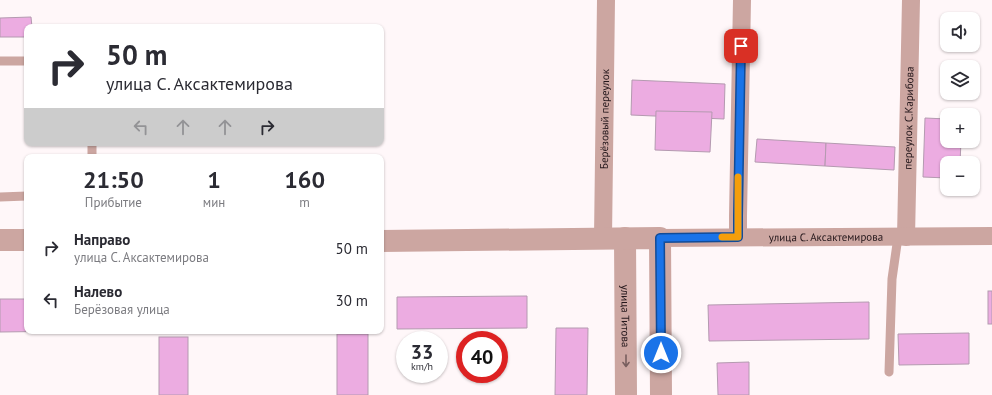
<!DOCTYPE html>
<html lang="ru">
<head>
<meta charset="utf-8">
<style>
  :root { --surface:#fff; --page:#f7f7f7; --text:#2b2b33; --muted:#7c7c81 }
  body { margin:0; font-family:"PT Sans",sans-serif; background:var(--page); color:var(--text); height:100vh; display:flex; flex-direction:column; font-size:15px; white-space:nowrap }
  * { box-sizing:border-box; margin:0 }
  p { font-size:13px; color:var(--muted) }
  .icon { flex:none; width:22px; height:22px; fill:none; stroke:currentColor; stroke-width:2; stroke-linecap:round; stroke-linejoin:round }
  .map { position:relative; flex:1; overflow:hidden }
  .side { position:absolute; left:24px; top:154px; width:360px; height:180px; display:flex; flex-direction:column; background:var(--surface); border-radius:8px; box-shadow:0 1px 3px #0004 }
  .side>* { flex:none }
  .guide { position:absolute; left:24px; top:24px; width:360px; height:122px; border-radius:8px; box-shadow:0 1px 3px #0004; background:#fff; color:var(--text); overflow:hidden }
  .controls { position:absolute; left:940px; top:12px; display:grid; gap:8px }
  .controls a { display:grid; place-items:center; width:40px; height:40px; border-radius:8px; background:var(--surface); box-shadow:0 1px 3px #0004; font-size:20px }
  .speed { position:absolute; left:396px; top:331px; display:flex; gap:8px; font-size:20px; font-weight:700; text-align:center }
  .speed>* { display:grid; place-content:center; width:52px; height:52px; border-radius:50%; background:var(--surface); box-shadow:0 1px 3px #0004; line-height:1 }
  .speed small { font-size:10px; font-weight:400 }
  .speed .limit { border:6px solid #d22; background:#fff; color:#111 }
  .pin { position:absolute; display:grid; place-items:center; width:34px; height:34px; color:#fff; margin:-17px; border-radius:8px; box-shadow:0 2px 6px #0006 }
  .me { position:absolute; width:44px; margin:-22px; rotate:0deg; stroke-linejoin:round; filter:drop-shadow(0 0 3px #0008) }
  .turn { display:flex; align-items:center; gap:14px; height:84px; padding:0 16px; font-size:18px }
  .turn .icon { width:52px; height:52px; stroke-width:2.5 }
  .turn b { display:block; font-size:28px; line-height:34px }
  .lanes { display:flex; align-items:center; height:38px; padding:0 16px; background:#0003; justify-content:center; gap:20px; direction:ltr }
  .lanes .off { opacity:.35 }
  .eta { display:flex; justify-content:space-evenly; align-items:center; height:68px; text-align:center }
  .eta b { font-size:24px; font-weight:800; line-height:28px }
  ul { padding:0; list-style:none }
  li { display:flex; align-items:center; gap:12px; height:52px; padding:0 16px }
  li div { flex:1 }
  li b { display:block; font-size:15px }
  li em { font-style:normal }
  .map>svg:first-child { display:block }
  .building { fill:#ecace1; stroke:#b49ab0 }
  .lines { fill:none; stroke-linecap:round; stroke-linejoin:round }
  .service { stroke:#cca6a1; stroke-width:9 }
  .minor { stroke:#cca6a1; stroke-width:18 }
  .tertiary { stroke:#cca6a1; stroke-width:22 }
  .oneway { stroke:#785e5e }
  .route-casing { stroke:#114b97; stroke-width:10 }
  .route { stroke:#1a73e8; stroke-width:7 }
  .slow { stroke:#f59e0b; stroke-width:7 }
  .labels { text-anchor:middle; stroke-width:4; stroke-linejoin:round; paint-order:stroke }
  .street-label { font-size:11px; fill:#24171b; stroke:#fff }
</style>
</head>
<body>
<div class="map">
<svg width="992" height="395" viewBox="0 0 992 395">
  <rect width="100%" height="100%" fill="#fff7f9"/>
  <!-- building -->
  <g class="building">
    <path d="M31 17 32 27H27V37H0V18Z"/>
    <path d="M632 80 725 84 724 119 631 115Z"/>
    <path d="M656 111 712 112 710 152 655 150Z"/>
    <path d="M925 118 947 119V141H961L960 163H947V178L923 177Z"/>
    <path d="M757 139 826 143 825 166 755 162Z"/>
    <path d="M826 143 895 147 894 170 825 166Z"/>
    <rect x="988" y="291" width="4" height="33"/>
    <path d="M527 296V328L397 329V297Z"/>
    <path d="M0 299H27V331H77L0 332Z"/>
    <path d="M869 302V339L709 341 708 305Z"/>
    <path d="M556 328H588L587 395H555Z"/>
    <path d="M969 333V364L899 365 898 334Z"/>
    <rect x="337" y="334" width="31" height="61"/>
    <rect x="159" y="337" width="29" height="58"/>
    <path d="M749 362V395H718L717 363Z"/>
  </g>
  <g class="lines">
    <!-- service -->
    <g class="service">
      <path d="M0 61H27"/>
      <path d="M92 157V143"/>
      <path d="M0 197 27 196"/>
      <path d="M889 372 892 279 898 237"/>
    </g>
    <!-- minor -->
    <g class="minor">
      <path d="M738 237V216L742 0"/>
      <path id="s1" d="M906 237 911 0"/>
      <path id="s2" d="M603 238 606 0"/>
      <path id="s3" d="M660 238 992 236"/>
    </g>
    <!-- tertiary -->
    <g class="tertiary">
      <path id="s4" d="M625 238 626 395"/>
      <path d="M0 240H27"/>
      <path d="M381 241 660 238 661 395"/>
    </g>
  </g>
  <!-- one-way arrows -->
  <defs><path id="oneway-shaft" d="M-6 0H5M1.5-3L5.5 0L1.5 3" fill="none" stroke-width="1.6" stroke-linecap="round" stroke-linejoin="round"/></defs>
  <use class="oneway" href="#oneway-shaft" transform="translate(626 361) rotate(90)"/>
  <g class="lines">
    <defs>
      <path id="route" d="M661 353 660 238 738 237V216L741 46"/>
    </defs>
    <!-- route casing -->
    <use href="#route" class="route-casing"/>
    <!-- route -->
    <use href="#route" class="route"/>
    <!-- slow -->
    <path class="slow" d="M722 237H738V177"/>
  </g>
  <g class="labels">
    <!-- street labels -->
    <g class="street-label">
      <text dy="4" stroke="none"><textPath href="#s1" startOffset="119">переулок С.Карибова</textPath></text>
      <text dy="4" stroke="none"><textPath href="#s2" startOffset="119">Берёзовый переулок</textPath></text>
      <text dy="4" stroke="none"><textPath href="#s3" startOffset="166">улица С. Аксактемирова</textPath></text>
      <text dy="4" stroke="none"><textPath href="#s4" startOffset="78">улица Титова</textPath></text>
    </g>
  </g>
</svg>
<div class="controls">
<a><svg class="icon" aria-label="sound" viewBox="0 0 24 24"><path d="M4 9h4l5-4v14l-5-4H4zM17 9q2 3 0 6"/></svg></a>
<a><svg class="icon" aria-label="layers" viewBox="0 0 24 24"><path d="M12 4l9 5-9 5-9-5zM3 14l9 5 9-5"/></svg></a>
<a>+</a>
<a>−</a>
</div>
<div class="speed"><div>33<small>km/h</small></div><div class="limit">40</div></div>
<div class="pin" style="left:741px;top:46px;background:#d93025"><svg class="icon" aria-label="arrive" viewBox="0 0 24 24"><path d="M6 21V4h12l-3 4 3 4H6"/></svg></div>
<svg class="me" style="left:661px;top:353px" viewBox="-20 -20 40 40"><circle r="17" fill="#1a73e8" stroke="#fff" stroke-width="3"/><path d="M0-11L8 9 0 5-8 9z" fill="#fff"/></svg>
<div class="guide">
<div class="turn"><svg class="icon" aria-label="right" viewBox="0 0 24 24"><path d="M7 20v-9h11M14 6l5 5-5 5"/></svg><div><b>50 m</b>улица С. Аксактемирова</div></div>
<div class="lanes"><svg class="icon off" aria-label="left" viewBox="0 0 24 24"><path d="M17 20v-9H6M10 6l-5 5 5 5"/></svg><svg class="icon off" aria-label="ahead" viewBox="0 0 24 24"><path d="M12 20V5M6 11l6-6 6 6"/></svg><svg class="icon off" aria-label="ahead" viewBox="0 0 24 24"><path d="M12 20V5M6 11l6-6 6 6"/></svg><svg class="icon" aria-label="right" viewBox="0 0 24 24"><path d="M7 20v-9h11M14 6l5 5-5 5"/></svg></div>
</div>
<section class="side">
<div class="eta">
<div><b>21:50</b><p>Прибытие</p></div>
<div><b>1</b><p>мин</p></div>
<div><b>160</b><p>m</p></div>
</div>
<ul>
<li><svg class="icon" aria-label="right" viewBox="0 0 24 24"><path d="M7 20v-9h11M14 6l5 5-5 5"/></svg><div><b>Направо</b><p>улица С. Аксактемирова</p></div><em>50 m</em></li>
<li><svg class="icon" aria-label="left" viewBox="0 0 24 24"><path d="M17 20v-9H6M10 6l-5 5 5 5"/></svg><div><b>Налево</b><p>Берёзовая улица</p></div><em>30 m</em></li>
</ul>
</section>
</div>
</body>
</html>
